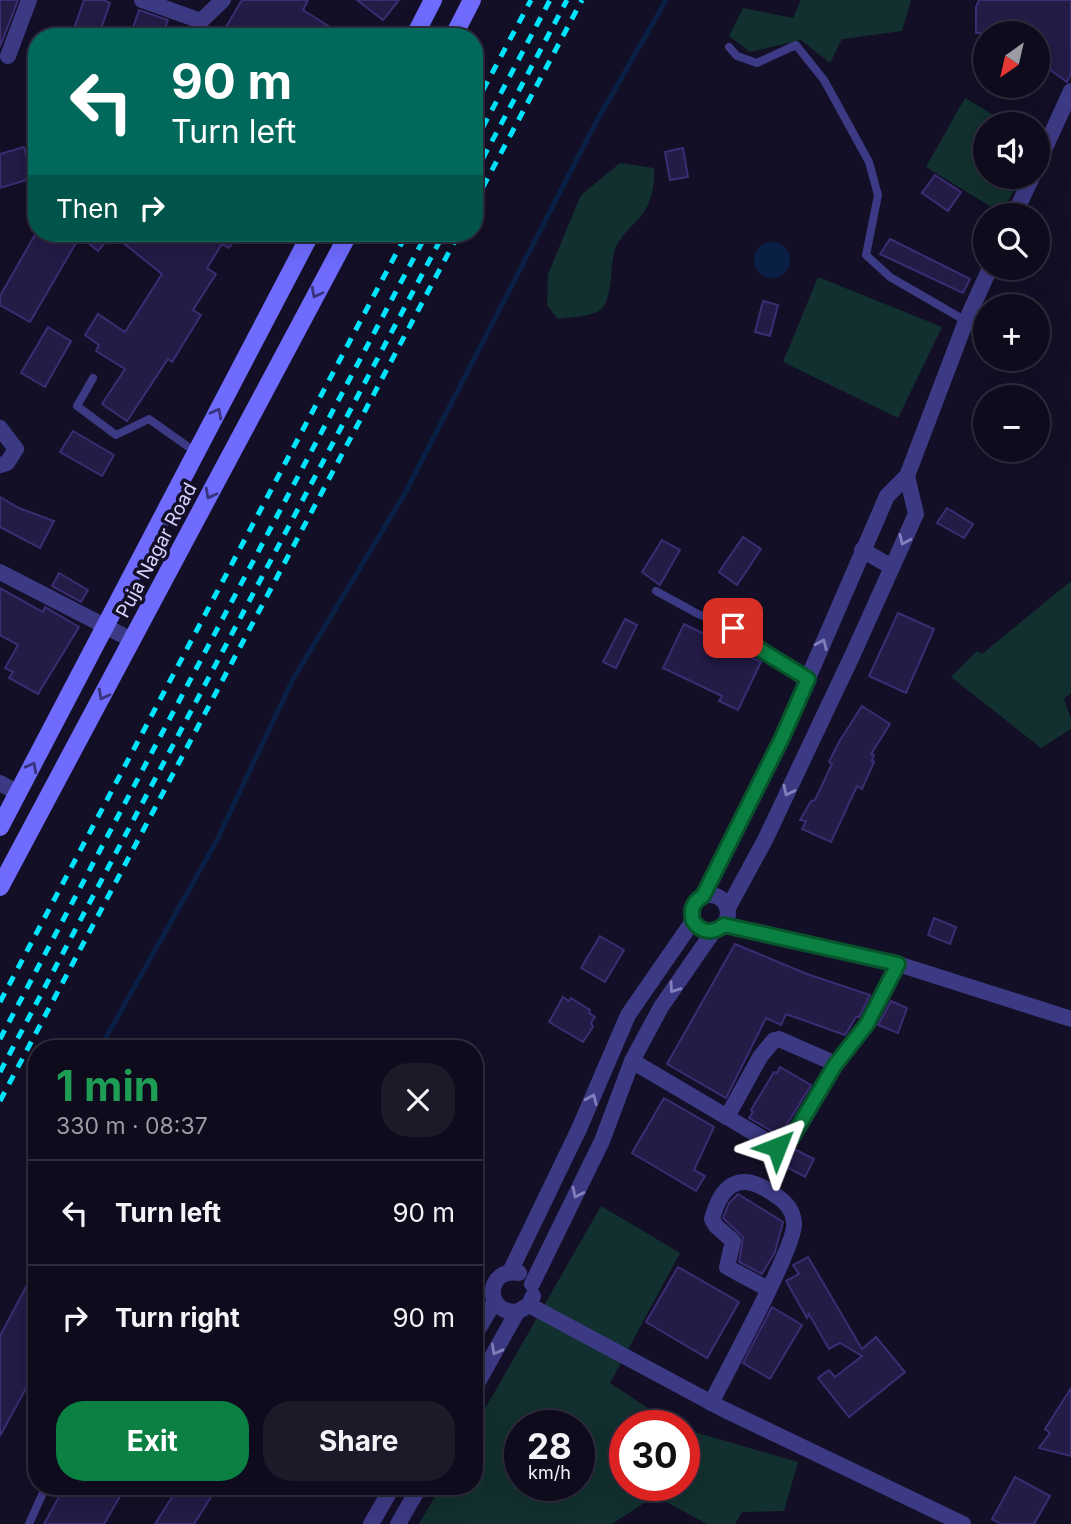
<!DOCTYPE html>
<html lang="en">
<head>
<meta charset="utf-8">
<style>
  :root { --surface:#0e0b1c; --page:#1c1929; --text:#f1f3f6; --muted:#9b9ba3; --line:#2e2b3b; --accent:#0b8043 }
  body { margin:0; font-family:Inter,sans-serif; background:var(--page); color:var(--text); height:100vh; display:flex; flex-direction:column; font-size:26px; white-space:nowrap }
  * { box-sizing:border-box; margin:0 }
  p { font-size:23px; color:var(--muted) }
  .icon { flex:none; width:38px; height:38px; fill:none; stroke:currentColor; stroke-width:2; stroke-linecap:round; stroke-linejoin:round }
  .map { position:relative; flex:1; overflow:hidden }
  .panel { position:absolute; left:28px; top:1040px; width:455px; height:455px; display:flex; flex-direction:column; background:var(--surface); border-radius:28px; box-shadow:0 7px 28px #0002,0 0 0 2px var(--line) }
  .panel>* { flex:none }
  .top-card { position:absolute; left:28px; top:28px; width:455px; height:214px; border-radius:28px; box-shadow:0 7px 28px #0002,0 0 0 2px var(--line); background:#00695c; color:#fff; overflow:hidden }
  .needle { width:46px; rotate:214deg }
  .fabs { position:absolute; left:973px; top:21px; display:grid; gap:14px }
  .fabs a { display:grid; place-items:center; width:77px; height:77px; border-radius:50%; background:var(--surface); box-shadow:0 7px 28px #0002,0 0 0 2px var(--line); font-size:35px }
  .speed { position:absolute; left:504px; top:1410px; display:flex; gap:14px; font-size:35px; font-weight:700; text-align:center }
  .speed>* { display:grid; place-content:center; width:91px; height:91px; border-radius:50%; background:var(--surface); box-shadow:0 7px 28px #0002,0 0 0 2px var(--line); line-height:1 }
  .speed small { font-size:18px; font-weight:400 }
  .speed .limit { border:10px solid #d22; background:#fff; color:#111 }
  .pin { position:absolute; display:grid; place-items:center; width:60px; height:60px; color:#fff; margin:-30px; border-radius:14px; box-shadow:0 4px 10px #0006 }
  .me { position:absolute; width:77px; margin:-38px; rotate:45deg; stroke-linejoin:round; filter:drop-shadow(0 0 5px #0008) }
  .turn { display:flex; align-items:center; gap:24px; height:147px; padding:0 28px; font-size:32px }
  .turn .icon { width:91px; height:91px; stroke-width:2.5 }
  .turn b { display:block; font-size:49px; line-height:60px }
  .then { display:flex; align-items:center; height:66px; padding:0 28px; background:#0003; gap:14px; font-size:26px }
  .round { display:grid; place-items:center; flex:none; width:74px; height:74px; border-radius:28px; background:var(--page) }
  .head { display:flex; align-items:center; justify-content:space-between; height:119px; padding:0 28px }
  h1 { font-size:42px; font-weight:700; line-height:52px; color:#1e9e55 }
  .action { display:flex; gap:14px; margin-top:auto; padding:14px 28px }
  .action a { flex:1; height:80px; border-radius:28px; background:var(--accent); color:#fff; font-size:28px; font-weight:700; line-height:80px; text-align:center }
  .action a+a { background:var(--page); color:var(--text) }
  ul { padding:0; list-style:none }
  li { display:flex; align-items:center; gap:21px; height:105px; padding:0 28px; border-top:2px solid var(--line) }
  li div { flex:1 }
  li b { display:block; font-size:26px }
  li em { font-style:normal }
  .map>svg:first-child { display:block }
  .green { fill:#12302f; fill-rule:evenodd }
  .water { fill:#0a1f44 }
  .lines { fill:none; stroke-linecap:round; stroke-linejoin:round }
  .stream { stroke:#0a1f44; stroke-width:5 }
  .building { fill:#241b47; stroke:#3b2d73; stroke-width:2 }
  .lane { stroke:#3d3a85; stroke-width:8 }
  .street { stroke:#3d3a85; stroke-width:16 }
  .secondary { stroke:#6f6bff; stroke-width:18 }
  .rail { stroke:#00e5ff; stroke-width:5; stroke-dasharray:10 9; stroke-linecap:butt }
  .oneway { stroke:#38347d }
  .oneway2 { stroke:#837fbc }
  .route-casing { stroke:#07532c; stroke-width:18 }
  .route { stroke:#0b8043; stroke-width:12 }
  .labels { text-anchor:middle; stroke-width:7; stroke-linejoin:round; paint-order:stroke }
  .street-label { font-size:19px; fill:#d9d4ff; stroke:#130f26 }
</style>
</head>
<body>
<div class="map">
<svg width="1071" height="1524" viewBox="0 0 1071 1524">
  <rect width="100%" height="100%" fill="#130f26"/>
  <!-- green -->
  <g class="green">
    <path d="M801 0H911L902 31 842 39 830 63 801 40 750 52 729 36 743 8 793 18Z"/>
    <path d="M965 98 1009 124H985V177H1022L1001 213 926 167Z"/>
    <path d="M620 163 654 168C655 182 653 197 645 210 636 225 619 234 614 253 610 267 613 300 600 310 591 317 570 317 558 319L547 305 548 274 581 195Z"/>
    <path d="M818 277 942 327 898 418 783 362Z"/>
    <path d="M1071 581V693L1064 699 1071 719V729L1041 748 951 677 977 651 982 654Z"/>
    <path d="M601 1206 680 1253 610 1383 675 1426H625V1486H684V1429L798 1462 784 1511 742 1512 735 1524H707L655 1496 612 1524H419L441 1486H474V1428ZM520 1426H579V1486H520Z"/>
  </g>
  <!-- water -->
  <circle class="water" cx="772" cy="260" r="18"/>
  <g class="lines">
    <!-- stream -->
    <path class="stream" d="M100 1048 217 840 293 679 404 495 595 124 666 0"/>
  </g>
  <!-- building -->
  <g class="building">
    <path d="M0 0H18L0 47Z"/>
    <path d="M84 0H103L110 3 98 37H71Z"/>
    <path d="M242 0H308L303 10 346 37H220Z"/>
    <path d="M357 0H399L383 20Z"/>
    <path d="M979 0H1071V74L1067 82 1042 64H1038V33H976V7Z"/>
    <path d="M139 10 168 20 162 37H130Z"/>
    <path d="M24 147 33 178 0 188V154Z"/>
    <path d="M683 148 688 177 670 180 665 152Z"/>
    <path d="M935 175 961 192 948 211 922 193Z"/>
    <path d="M36 233H239L229 248 222 244 207 268 216 274 193 310 201 315 172 362 168 359 127 421 102 404 125 369 96 351 99 345 85 335 98 314 125 332 162 274 112 234 98 251 80 236 30 322 0 305V296Z"/>
    <path d="M890 239 970 279 963 293 880 254Z"/>
    <path d="M763 301 778 305 770 336 755 332Z"/>
    <path d="M48 327 71 341 45 387 21 373Z"/>
    <path d="M73 431 114 455 102 476 60 452Z"/>
    <path d="M0 497 19 508 54 521 40 548 0 527Z"/>
    <path d="M947 508 973 524 964 538 937 523Z"/>
    <path d="M743 537 761 549 737 585 719 572Z"/>
    <path d="M662 540 680 550 660 585 642 572Z"/>
    <path d="M59 573 88 590 81 602 52 586Z"/>
    <path d="M0 588 43 612 45 607 79 627 38 694 9 678 13 672 5 668 18 645 0 635Z"/>
    <path d="M898 613 934 629 906 693 869 676Z"/>
    <path d="M625 619 637 625 616 668 603 662Z"/>
    <path d="M684 624 761 662 738 710 719 701 722 696 663 668Z"/>
    <path d="M862 706 890 724 871 754 874 755 872 761 874 762 862 789 857 786 831 842 802 829 806 821 800 820 811 801 815 800 832 764 829 762 839 742Z"/>
    <path d="M934 918 956 927 950 944 928 935Z"/>
    <path d="M600 936 624 950 605 982 581 968Z"/>
    <path d="M735 944 807 974 870 995 859 1017H856L845 1035 786 1014 781 1025 766 1018 726 1098 667 1064Z"/>
    <path d="M563 997 569 1001 571 998 590 1010 589 1013 595 1017 591 1023 593 1027 583 1042 549 1022Z"/>
    <path d="M891 1001 907 1008 898 1033 878 1025Z"/>
    <path d="M780 1067 811 1085 780 1136 749 1118 753 1112 751 1110 774 1072 777 1073Z"/>
    <path d="M664 1098 714 1127 694 1170 705 1176 696 1191 632 1153Z"/>
    <path d="M796 1150 814 1159 805 1177 781 1164 784 1157Z"/>
    <path d="M738 1194 783 1222 775 1252 762 1274 739 1262 743 1237 723 1218 729 1203Z"/>
    <path d="M808 1257 862 1349 876 1337 905 1372 849 1417 818 1378 829 1370 835 1377 862 1356 840 1343 829 1349 809 1314 807 1318 786 1281 799 1274 793 1265Z"/>
    <path d="M37 1266V1368L0 1436V1336Z"/>
    <path d="M678 1267 739 1302 707 1358 646 1322Z"/>
    <path d="M772 1307 802 1325 770 1379 743 1363Z"/>
    <path d="M1071 1388V1456L1039 1448 1050 1433 1045 1429Z"/>
    <path d="M1015 1477 1050 1496 1034 1524H1001L992 1519Z"/>
    <path d="M65 1486H126L104 1524H44Z"/>
    <path d="M179 1486H218L194 1524H155Z"/>
  </g>
  <g class="lines">
    <!-- lane -->
    <g class="lane">
      <path d="M729 47 737 56 757 63 796 45 824 80 869 162 878 195 866 255 890 277 966 321"/>
      <path d="M93 378 77 406 116 435 149 419 197 453"/>
      <path d="M656 591 698 614 733 628 761 650 808 679"/>
      <path d="M29 1524 46 1486"/>
    </g>
    <!-- street -->
    <g class="street">
      <path d="M142 0 201 21 223 0"/>
      <path d="M8 56 29 0"/>
      <path d="M1038 163 1071 91"/>
      <path d="M1014 215 1032 177"/>
      <path d="M0 428 16 449 7 463 0 465"/>
      <path d="M862 550 892 567"/>
      <path d="M0 572 132 640"/>
      <path d="M0 783 18 793"/>
      <circle cx="710" cy="913" r="18"/>
      <path d="M703 896 782 738 887 496 907 476 966 321 990 268"/>
      <path d="M728 908 765 840 853 654 916 514 907 476"/>
      <path d="M724 925 898 964 1071 1019"/>
      <path d="M632 1061 727 1117 760 1057 774 1040 779 1039 836 1064"/>
      <path d="M727 1117 777 1147H784L794 1136 836 1064 867 1024 898 964"/>
      <path d="M510 1272 579 1129 628 1015 693 921"/>
      <path d="M532 1284 602 1141 632 1061 661 1007 713 932"/>
      <path d="M529 1305 723 1409 963 1524"/>
      <path d="M517 1312C483 1313 486 1267 519 1273"/>
      <path d="M474 1336 495 1301"/>
      <path d="M474 1389 517 1312 529 1305 533 1296"/>
      <path d="M711 1403C725 1375 797 1244 794 1223 793 1207 782 1199 769 1191 738 1171 721 1186 712 1219L716 1226 733 1241 727 1267 768 1289"/>
      <path d="M371 1524 393 1486"/>
      <path d="M398 1524 420 1486"/>
    </g>
    <!-- secondary -->
    <g class="secondary">
      <path d="M414 37 433 0"/>
      <path d="M453 37 472 0"/>
      <path d="M0 827 311 233"/>
      <path d="M0 887 349 233"/>
    </g>
    <!-- rail -->
    <g class="rail">
      <path d="M474 107 531 0"/>
      <path d="M474 144 550 0"/>
      <path d="M474 175 567 0"/>
      <path d="M474 204 582 0"/>
      <path d="M0 1002 407 233"/>
      <path d="M0 1039 427 233"/>
      <path d="M0 1072 444 233"/>
      <path d="M0 1101 459 233"/>
    </g>
  </g>
  <!-- one-way arrows -->
  <defs><path id="oneway-chevron" d="M-2-3.5L2.5 0L-2 3.5" fill="none" stroke-width="1.6" stroke-linecap="round" stroke-linejoin="round" transform="scale(1.75)"/></defs>
  <g class="oneway">
    <use href="#oneway-chevron" transform="translate(316 293) rotate(118)"/>
    <use href="#oneway-chevron" transform="translate(217 413) rotate(-62)"/>
    <use href="#oneway-chevron" transform="translate(210 494) rotate(118)"/>
    <use href="#oneway-chevron" transform="translate(103 695) rotate(118)"/>
    <use href="#oneway-chevron" transform="translate(32 767) rotate(-62)"/>
  </g>
  <g class="oneway2">
    <use href="#oneway-chevron" transform="translate(904 540) rotate(114)"/>
    <use href="#oneway-chevron" transform="translate(822 644) rotate(-67)"/>
    <use href="#oneway-chevron" transform="translate(788 791) rotate(115)"/>
    <use href="#oneway-chevron" transform="translate(674 988) rotate(125)"/>
    <use href="#oneway-chevron" transform="translate(592 1099) rotate(-67)"/>
    <use href="#oneway-chevron" transform="translate(577 1193) rotate(116)"/>
    <use href="#oneway-chevron" transform="translate(496 1350) rotate(119)"/>
  </g>
  <g class="lines">
    <defs>
      <path id="route" d="M733 628 761 650 808 679 782 738 703 896C693 902 690 910 693 921 701 933 713 934 724 925L898 964 867 1024 835 1065 793 1136 784 1147H777"/>
    </defs>
    <!-- route casing -->
    <use href="#route" class="route-casing"/>
    <!-- route -->
    <use href="#route" class="route"/>
  </g>
  <g class="labels">
    <!-- street labels -->
    <g class="street-label">
      <text transform="translate(156 550) rotate(-62)" y="7">Puja Nagar Road</text>
    </g>
  </g>
</svg>
<div class="fabs">
<a><svg class="needle" viewBox="-14 -14 28 28"><path d="M0-13l5 13h-10z" fill="#e53935"/><path d="M0 13l5-13h-10z" fill="#9b9ba3"/></svg></a>
<a><svg class="icon" aria-label="sound" viewBox="0 0 24 24"><path d="M4 9h4l5-4v14l-5-4H4zM17 9q2 3 0 6"/></svg></a>
<a><svg class="icon" aria-label="search" viewBox="0 0 24 24"><circle cx="10" cy="10" r="6"/><path d="M15 15l6 6"/></svg></a>
<a>+</a>
<a>−</a>
</div>
<div class="speed"><div>28<small>km/h</small></div><div class="limit">30</div></div>
<div class="pin" style="left:733px;top:628px;background:#d93025"><svg class="icon" aria-label="arrive" viewBox="0 0 24 24"><path d="M6 21V4h12l-3 4 3 4H6"/></svg></div>
<svg class="me" style="left:777px;top:1147px" viewBox="-20 -20 40 40"><path d="M0-17L14 15 0 8-14 15z" fill="#0b8043" stroke="#fff" stroke-width="4"/></svg>
<div class="top-card">
<div class="turn"><svg class="icon" aria-label="left" viewBox="0 0 24 24"><path d="M17 20v-9H6M10 6l-5 5 5 5"/></svg><div><b>90 m</b>Turn left</div></div>
<div class="then">Then<svg class="icon" aria-label="right" viewBox="0 0 24 24"><path d="M7 20v-9h11M14 6l5 5-5 5"/></svg></div>
</div>
<section class="panel">
<div class="head"><div><h1>1 min</h1><p>330 m · 08:37</p></div><a class="round"><svg class="icon" aria-label="close" viewBox="0 0 24 24"><path d="M6 6l12 12M18 6L6 18"/></svg></a></div>
<ul>
<li><svg class="icon" aria-label="left" viewBox="0 0 24 24"><path d="M17 20v-9H6M10 6l-5 5 5 5"/></svg><div><b>Turn left</b></div><em>90 m</em></li>
<li><svg class="icon" aria-label="right" viewBox="0 0 24 24"><path d="M7 20v-9h11M14 6l5 5-5 5"/></svg><div><b>Turn right</b></div><em>90 m</em></li>
</ul>
<div class="action"><a>Exit</a><a>Share</a></div>
</section>
</div>
</body>
</html>
